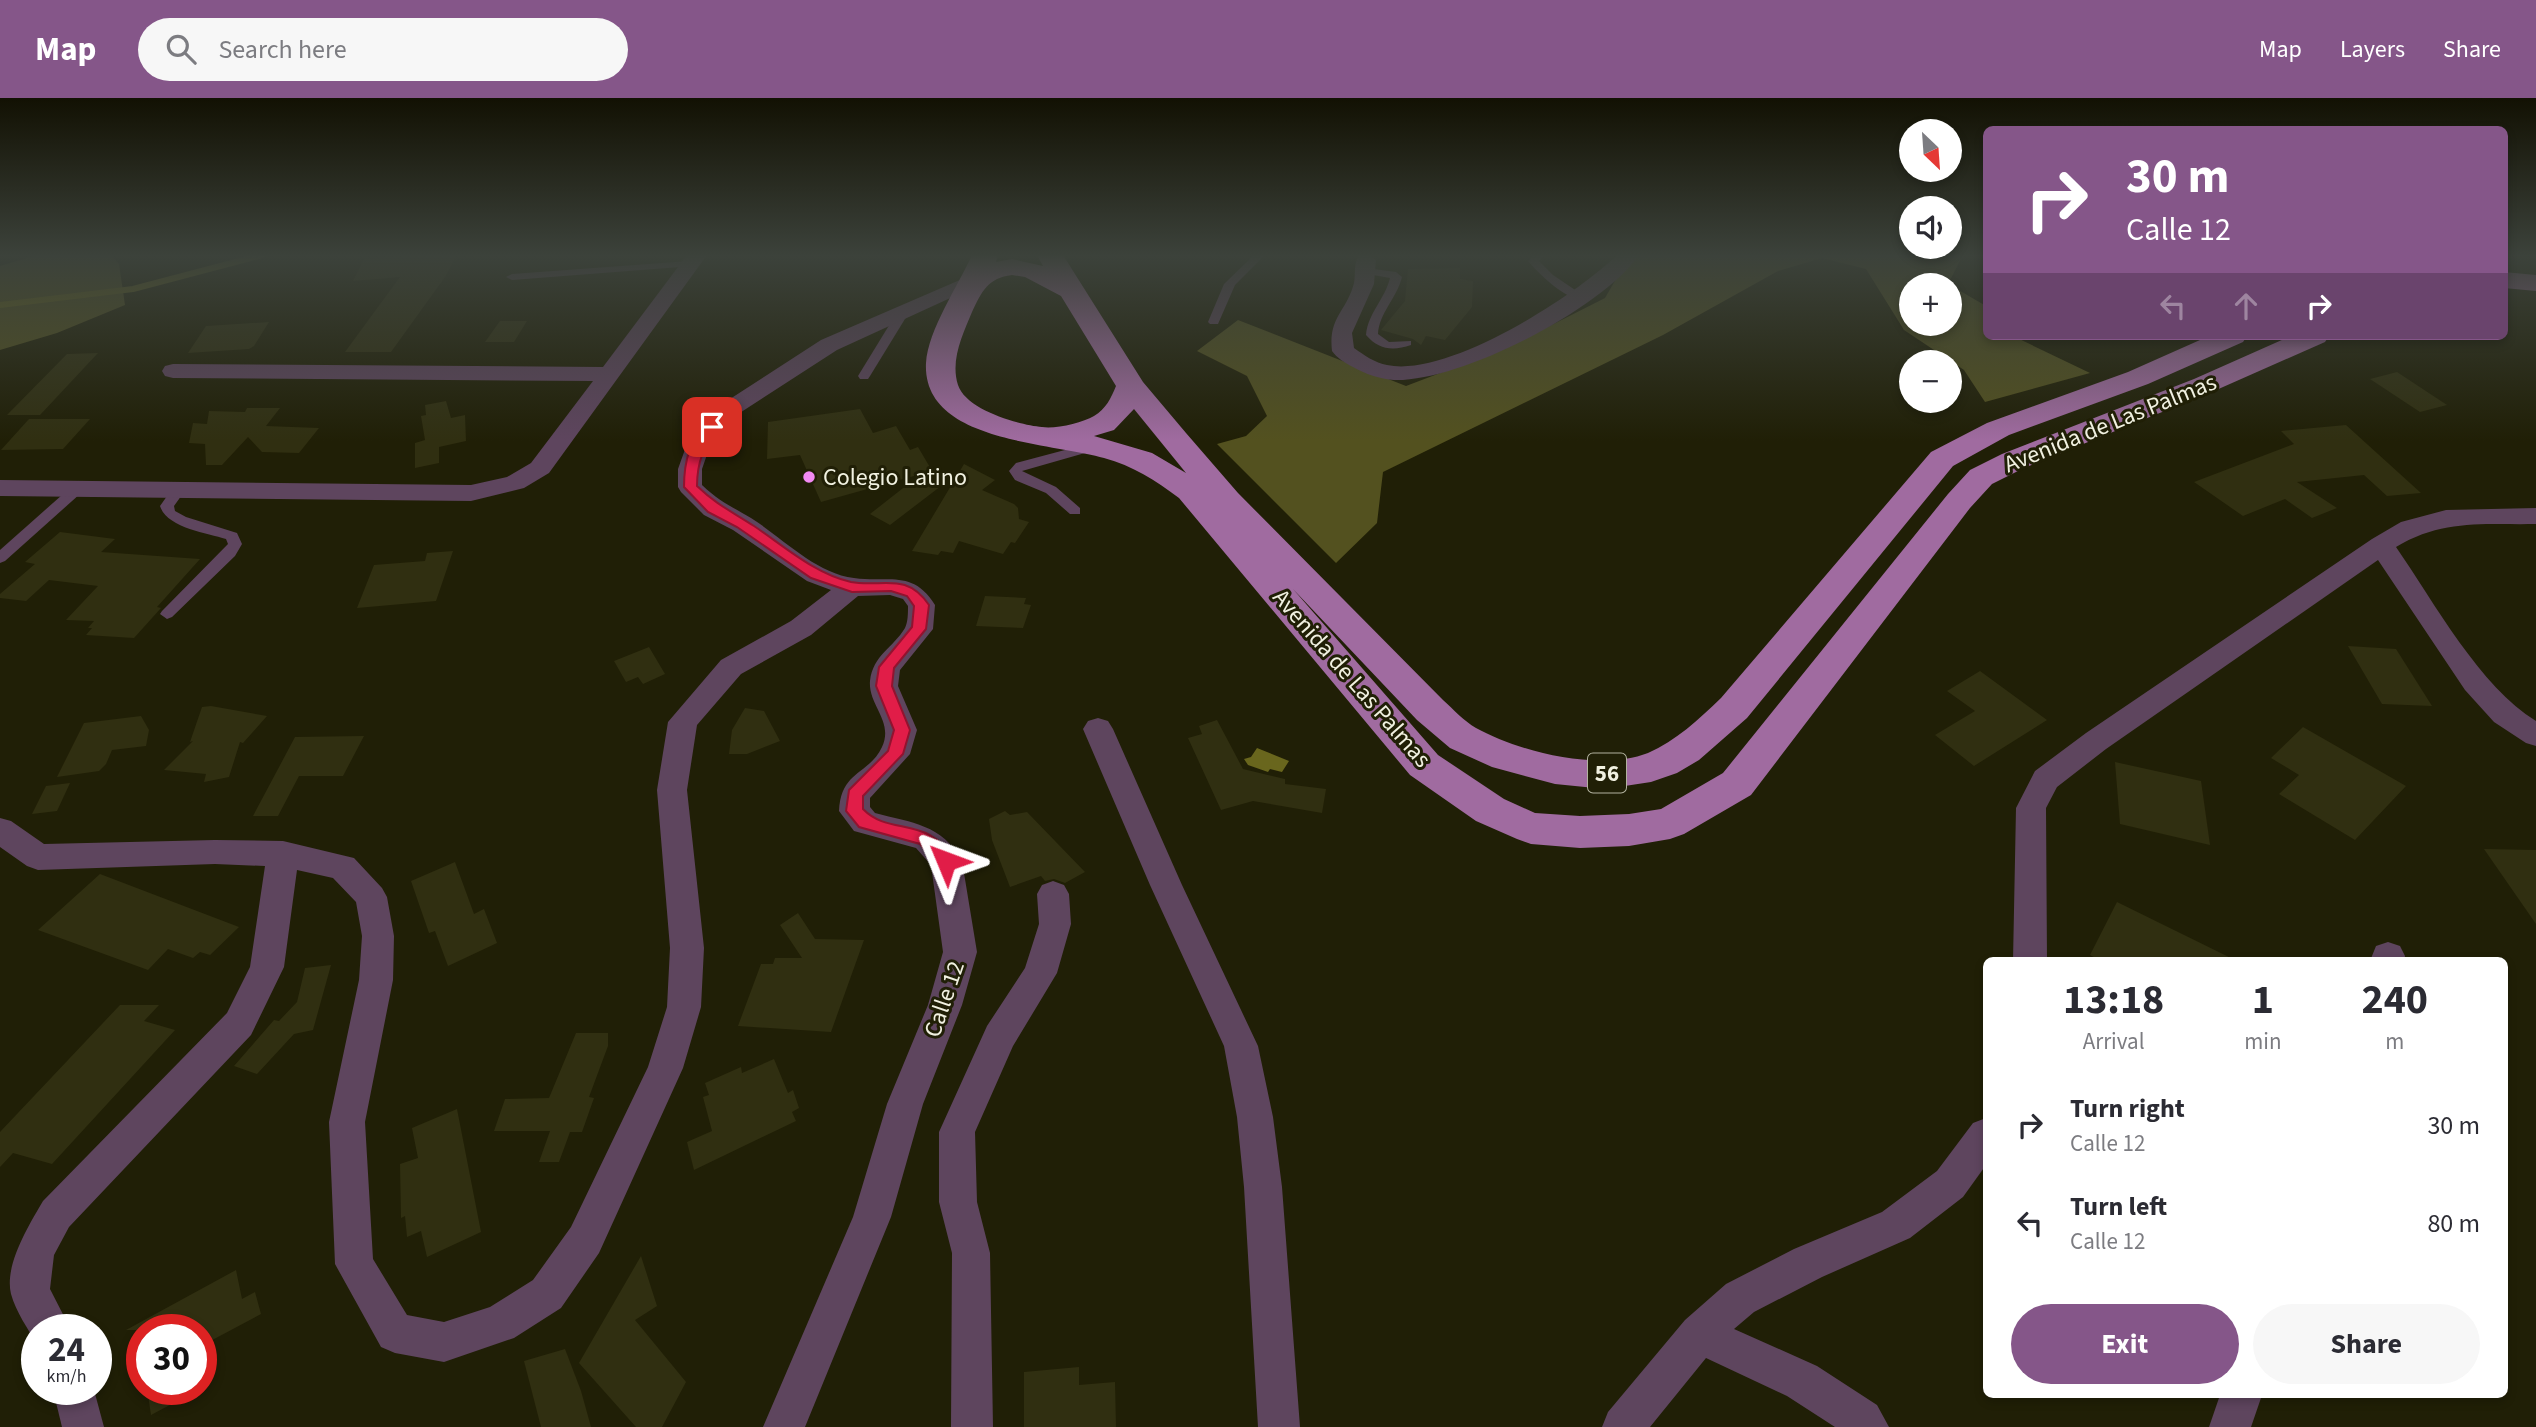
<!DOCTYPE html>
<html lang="en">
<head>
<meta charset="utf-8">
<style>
  :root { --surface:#fff; --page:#f7f7f7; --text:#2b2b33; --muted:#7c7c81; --accent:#855689 }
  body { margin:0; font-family:"Source Sans 3",sans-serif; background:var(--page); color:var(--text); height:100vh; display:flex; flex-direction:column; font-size:26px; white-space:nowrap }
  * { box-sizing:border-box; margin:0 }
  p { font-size:23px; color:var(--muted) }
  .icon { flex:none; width:38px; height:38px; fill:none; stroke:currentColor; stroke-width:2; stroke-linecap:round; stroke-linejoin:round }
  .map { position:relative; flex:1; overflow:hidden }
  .drawer { position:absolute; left:1983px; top:859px; width:525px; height:441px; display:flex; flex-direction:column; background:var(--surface); border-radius:10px; box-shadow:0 4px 10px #0003 }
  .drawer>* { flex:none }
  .hud { position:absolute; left:1983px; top:28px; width:525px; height:214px; border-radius:10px; box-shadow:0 4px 10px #0003; background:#855689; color:#fff; overflow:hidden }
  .needle { width:46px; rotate:155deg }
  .fabs { position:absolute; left:1899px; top:21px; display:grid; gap:14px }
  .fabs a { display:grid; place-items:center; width:63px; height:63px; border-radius:50%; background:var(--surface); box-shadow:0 4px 10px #0003; font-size:35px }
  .speed { position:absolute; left:21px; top:1216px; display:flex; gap:14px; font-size:35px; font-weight:700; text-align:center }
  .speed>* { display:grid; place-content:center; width:91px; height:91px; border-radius:50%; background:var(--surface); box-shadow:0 4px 10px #0003; line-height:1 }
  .speed small { font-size:18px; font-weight:400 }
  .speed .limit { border:10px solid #d22; background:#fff; color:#111 }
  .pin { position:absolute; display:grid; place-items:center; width:60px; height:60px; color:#fff; margin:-30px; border-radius:14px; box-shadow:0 4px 10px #0006 }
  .me { position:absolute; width:77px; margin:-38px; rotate:314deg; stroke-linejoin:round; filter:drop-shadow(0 0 5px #0008) }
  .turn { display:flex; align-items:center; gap:24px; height:147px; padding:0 28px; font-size:32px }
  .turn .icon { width:91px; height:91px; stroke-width:2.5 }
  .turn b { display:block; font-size:49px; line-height:60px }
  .lanes { display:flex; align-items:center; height:66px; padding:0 28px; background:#0003; justify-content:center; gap:35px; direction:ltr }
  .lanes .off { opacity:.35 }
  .eta { display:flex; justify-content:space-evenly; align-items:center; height:119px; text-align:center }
  .eta b { font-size:42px; font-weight:700; line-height:49px }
  .cta { display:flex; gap:14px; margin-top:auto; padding:14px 28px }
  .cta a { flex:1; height:80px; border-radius:42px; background:var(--accent); color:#fff; font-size:28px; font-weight:700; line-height:80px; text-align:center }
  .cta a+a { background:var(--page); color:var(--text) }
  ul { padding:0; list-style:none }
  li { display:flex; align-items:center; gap:21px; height:98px; padding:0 28px }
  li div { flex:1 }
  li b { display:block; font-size:26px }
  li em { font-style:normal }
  header { display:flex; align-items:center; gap:42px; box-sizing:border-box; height:98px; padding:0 35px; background:var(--accent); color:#fff }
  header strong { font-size:33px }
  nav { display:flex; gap:38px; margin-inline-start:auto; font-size:24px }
  .search { width:490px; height:63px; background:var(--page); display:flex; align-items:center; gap:18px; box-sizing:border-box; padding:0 24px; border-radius:38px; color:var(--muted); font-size:26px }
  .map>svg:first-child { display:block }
  .forest { fill:#53511f }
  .water { fill:#69661d }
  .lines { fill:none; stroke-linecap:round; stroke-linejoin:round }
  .stream { stroke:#69661d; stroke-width:6 }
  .building { fill:#302f11 }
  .service { fill:#5e455e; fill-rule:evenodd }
  .minor { fill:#5e455e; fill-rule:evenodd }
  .primary { fill:#a06ba0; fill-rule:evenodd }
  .route { fill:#e11d48; stroke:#92132f; stroke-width:2 }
  .poi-dot { fill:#f28af3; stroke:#201f06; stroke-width:2.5 }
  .labels { text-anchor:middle; stroke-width:6; stroke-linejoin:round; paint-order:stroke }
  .shield { fill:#201f06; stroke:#b2b29f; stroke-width:2 }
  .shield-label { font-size:23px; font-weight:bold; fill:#f1f1e1 }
  .street-label { font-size:24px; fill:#f1f1e1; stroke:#201f06 }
  .poi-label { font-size:24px; fill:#f1f1e1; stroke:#201f06; text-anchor:start }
</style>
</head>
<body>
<header>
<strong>Map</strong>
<div class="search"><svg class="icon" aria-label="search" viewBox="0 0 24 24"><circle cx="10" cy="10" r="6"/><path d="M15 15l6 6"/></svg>Search here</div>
<nav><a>Map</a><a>Layers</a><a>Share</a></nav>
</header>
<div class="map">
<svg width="2536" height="1329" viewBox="0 0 2536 1329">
  <rect width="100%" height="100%" fill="#201f06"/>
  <!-- forest -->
  <g class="forest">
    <path d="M37 157H111L119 166 125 207 57 235 0 252V168Z"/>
    <path d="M1630 157H1963L1948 186 1949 187H1911V226H1950V187L1986 208V238H2013L2090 275 1985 304 1964 272 1904 232 1866 171 1822 160 1778 173 1663 237 1383 374 1377 425 1336 465 1217 346 1246 338 1267 318 1247 278 1197 253 1238 222 1406 288 1506 250 1605 200Z"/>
  </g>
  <!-- water -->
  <path class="water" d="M1257 650 1289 663 1282 674 1270 671 1268 674 1248 667 1244 661 1251 659Z"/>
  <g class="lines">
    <!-- stream -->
    <path class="stream" d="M0 207 133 191 262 157"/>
  </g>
  <!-- building -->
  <g class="building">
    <path d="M423 157H457L445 179 391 254H345L400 179 353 183 364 161Z"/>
    <path d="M1460 170V181L1473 183 1472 209 1445 242 1426 238 1421 247 1413 241 1381 232 1405 203 1408 171Z"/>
    <path d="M500 223H527L514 244H485Z"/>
    <path d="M269 224 254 248 249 251 188 255 206 228Z"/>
    <path d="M98 255 40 317H7L67 256Z"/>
    <path d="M2397 274 2447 307 2420 314 2370 281Z"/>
    <path d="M446 303 451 320 465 317 466 343 439 349V365L415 370V345L425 342 421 318 426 317 425 307Z"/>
    <path d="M247 310H280L266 328 319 330 299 355 262 354 248 339 222 367H206L205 346 189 345 193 325 207 326 209 313 245 314Z"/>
    <path d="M860 311 873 335 896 328 910 352 918 349 941 388 890 427 870 416 921 376 821 404 800 357 767 361 768 324Z"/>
    <path d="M29 321H90L63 351 1 352Z"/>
    <path d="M2346 327 2421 395 2387 398 2364 377 2297 384 2337 410 2312 420 2285 401 2243 418 2194 384 2294 346 2281 333Z"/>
    <path d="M964 366 995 382 982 392 1014 406 1018 410 1019 421 1029 424 1015 445 1011 444 1003 456 959 443 953 455 941 453 938 457 912 453Z"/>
    <path d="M60 434 115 441 101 454 200 461 157 509 161 510 134 540 86 537 92 530H88L94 523 66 522 98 488 49 482 26 503 0 500V496L35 466 25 464Z"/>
    <path d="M453 453 436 503 357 510 374 467 425 463 427 455Z"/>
    <path d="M985 498 1026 500 1024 506 1031 507 1023 530 976 528Z"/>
    <path d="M2348 548 2396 551 2432 608 2382 606Z"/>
    <path d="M649 549 665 576 643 586 638 579 626 584 614 563Z"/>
    <path d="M1980 573 2047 622 1974 668 1935 637 1975 613 1947 593Z"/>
    <path d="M211 608 267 618 243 645 240 644 229 679 204 684 206 676 164 672 193 643 190 644 202 609Z"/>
    <path d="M745 610 764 613 780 643 747 656H729L732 632Z"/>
    <path d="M141 618 149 632 146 648 112 652 106 666 99 673 57 679 84 625Z"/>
    <path d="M1217 622 1243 671 1285 681V686L1326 691 1322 715 1253 703 1221 712 1188 640 1202 636 1199 628Z"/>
    <path d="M2303 629 2406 688 2355 742 2279 696 2299 677 2271 660Z"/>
    <path d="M364 638 343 678H299L278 718H253L295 639Z"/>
    <path d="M2115 664 2201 683 2210 747 2120 726Z"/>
    <path d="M70 685 57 713 32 716 46 688Z"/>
    <path d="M1005 713 1010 717 1027 714 1085 774 1065 785 1054 781 1045 783 1041 778 1010 789 992 742 989 721Z"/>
    <path d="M2484 751 2536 752V826Z"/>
    <path d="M455 764 474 816 484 811 497 845 448 868 435 833 429 835 411 783Z"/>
    <path d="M100 776 239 829 210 857 200 854 193 860 168 851 148 872 38 832Z"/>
    <path d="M2117 804 2237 863H2101L2090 857Z"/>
    <path d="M798 815 815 841 864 842 831 934 738 928 761 866H773L775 860H802L780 827Z"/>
    <path d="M331 867 313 932 294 936 257 976 234 968 274 922 279 923 297 904 305 870Z"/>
    <path d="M120 907H159L144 923 175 932 52 1066 13 1055 0 1069V1034Z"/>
    <path d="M576 935H608V948L589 999 594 1000 582 1034H570L559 1064H539L550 1033H494L505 1001 549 1000Z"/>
    <path d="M774 961 788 995 793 992 799 1010 792 1014 796 1023 694 1072 687 1044 712 1033 703 999 709 997 705 985 741 969 742 975Z"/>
    <path d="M457 1011 481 1134 427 1159 421 1133 407 1139 405 1118 401 1120 400 1066 418 1060 412 1030Z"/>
    <path d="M641 1158 657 1208 635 1222 686 1284 662 1329H636L579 1265Z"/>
    <path d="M236 1172 242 1201 255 1194 261 1216 201 1248V1232H126Z"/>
    <path d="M565 1251 581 1293 591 1329H541L524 1263Z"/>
    <path d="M1079 1269V1287L1115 1284 1116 1329H1024V1274Z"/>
    <path d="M158 1292H198L151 1317 148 1297Z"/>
  </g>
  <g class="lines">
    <!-- service -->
    <g class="service">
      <path d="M1254 157H1265L1235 187 1218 226H1210L1208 224 1224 186Z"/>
      <path d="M1534 157H1545L1539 163 1553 177 1584 198V202C1568 204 1538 175 1528 163Z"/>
      <path d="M689 163 693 164V168L512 182 506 179 512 176Z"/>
      <path d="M1366 170 1396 174 1402 179C1397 200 1379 215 1378 236L1389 244 1411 243V247C1393 253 1379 252 1366 237 1368 215 1385 201 1390 180L1362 175 1361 173Z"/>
      <path d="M902 213 908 216 870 278 868 281H860L858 278 896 216Z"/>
      <path d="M1095 344 1099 345V351L1022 373 1056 389 1080 410V416H1070L1046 395 1015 382 1009 373 1016 365Z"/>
      <path d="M76 388 83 392 81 395 5 463 0 465V452L71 389Z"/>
      <path d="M177 390 184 394 174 408 175 413 186 419 237 435 242 446 235 458 172 519 167 521 160 516 162 513 228 446 226 441C207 435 167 430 160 408L172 391Z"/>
    </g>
    <!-- minor -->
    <g class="minor">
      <path d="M687 157H707L549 375 524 390 471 403 0 398V382L471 387 507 379 531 365 593 283 173 280 165 278 162 273 165 268 173 266 603 269Z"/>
      <path d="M1370 157 1376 162 1374 186 1352 235 1354 250C1364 257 1375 265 1387 267 1448 280 1575 198 1617 157H1639C1602 211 1460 284 1394 282 1380 281 1365 276 1353 269 1345 265 1337 260 1332 253 1328 219 1347 213 1354 185 1356 175 1353 166 1359 158Z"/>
      <path d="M976 175 983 177 986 181 983 185 837 252 732 320 711 345 702 371V387C720 404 731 408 751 420 783 440 815 475 854 480 888 485 913 471 935 507L933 531 900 572 898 588 917 632 910 656 870 700V709L875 715C912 725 942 726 962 763L977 854 962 907 923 1006 891 1119 805 1329H763L853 1119 887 1006 928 907 943 854 931 767 916 750 854 733 839 713C841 672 869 677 882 649 894 623 868 607 870 583 873 557 893 550 905 530 908 524 908 515 908 508L903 501 890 497 858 498 811 537 741 576 697 627 687 692 704 850 701 909 683 970 599 1155 561 1210 514 1240 444 1264 395 1255 381 1249 335 1166 329 1024 359 882 362 838 356 804 333 780 297 772 284 869 251 937 69 1129 54 1157 50 1191 71 1232H37V1246C28 1231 16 1214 11 1196 4 1167 29 1127 43 1103L227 915 250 869 265 768 215 766 38 772 27 768 0 749V720L11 723 44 746 215 742 283 743 354 760 382 790 387 799 394 838 393 882 365 1024 373 1161 407 1217 444 1224 490 1209 533 1182 571 1129 648 969 667 909 670 850 657 692 668 624 721 562 791 523 831 492 807 483 733 432 704 417 681 394 678 389V371L688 343 716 310 821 242Z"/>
      <path d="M2536 410V426C2483 427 2443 421 2396 449 2434 504 2480 589 2536 623V648L2526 645 2494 624 2465 592 2378 462 2106 651 2057 689 2046 710 2047 863H2013L2016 710 2035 673 2086 635 2372 441 2401 424 2446 412Z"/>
      <path d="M1098 620 1108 623 1113 631 1182 787 1258 948 1273 1019 1282 1089 1300 1329H1258L1244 1089 1237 1019 1224 948 1150 787 1083 631 1088 623Z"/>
      <path d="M1053 783 1064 787 1069 796 1071 826 1057 875 1013 948 975 1034 977 1104 990 1155 993 1329H951L952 1155 939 1104V1034L987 928 1025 870 1039 826 1037 796 1042 787Z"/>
      <path d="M2388 844 2400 848 2405 858 2404 863H2370L2376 848Z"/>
      <path d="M1986 1020V1067L1963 1099 1910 1140 1822 1179 1754 1214 1734 1231 1817 1268 1877 1307 1889 1329H1835L1787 1298 1706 1260 1650 1329H1602L1608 1314 1685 1222 1726 1186 1794 1151 1882 1114 1937 1073 1973 1025Z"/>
      <path d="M53 1292H94L104 1329H62Z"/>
      <path d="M2220 1297H2262L2251 1329H2209Z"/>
    </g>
    <!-- primary -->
    <g class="primary">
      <path d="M972 157H998L996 164 1012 161 1043 168 1037 157H1063L1143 284 1186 335 1238 395 1443 602C1454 612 1464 623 1476 630 1520 654 1599 674 1648 655 1676 643 1699 621 1721 600L1931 354 1987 325 2128 274 2209 238H2247L2243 244 2148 286 2009 337 1953 368 1747 620 1699 662 1677 675 1651 684 1605 691 1555 686 1492 669 1450 650 1417 622 1293 491 1438 657 1504 701 1535 715 1580 718 1629 716 1661 711 1723 675 1948 396 1970 372 2002 356 2194 281 2291 238H2329L2325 244 2214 293 2024 370 1992 386 1970 410 1751 697 1684 736 1670 741 1629 748 1580 750 1531 746 1517 741 1476 723 1410 677 1179 400C1155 382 1133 368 1104 360 1051 344 922 345 926 265 928 232 958 188 972 157ZM1012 177 1025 179 1061 198 1116 288C1111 300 1106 311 1094 318 1082 325 1056 331 1042 329 1019 327 966 312 958 287 950 262 963 236 972 214 982 193 988 180 1012 177ZM1134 311 1186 375 1152 355 1094 338 1114 332Z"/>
      <path d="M2504 174 2536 177V193L2504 190Z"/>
    </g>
  </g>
  <!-- sky -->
  <linearGradient id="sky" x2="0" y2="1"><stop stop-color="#121103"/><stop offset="0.46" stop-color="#3c423b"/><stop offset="1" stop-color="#3c423b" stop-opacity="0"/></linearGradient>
  <rect width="2536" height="343" fill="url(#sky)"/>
  <!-- route -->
  <path class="route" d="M712 326 718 329C704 348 697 364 697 388 717 407 731 413 754 428 784 448 815 476 851 484 882 490 906 473 929 507L926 531 894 570 892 588 910 632 903 656 863 698V711C890 739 929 716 954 763L951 768H940L920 746 859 729 846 713 849 692 888 653 894 632 876 588 879 569 912 529 914 508 907 498 891 493 852 494 811 480 737 429 708 414 684 389C684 367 689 335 712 326Z"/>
  <!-- markers -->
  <circle class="poi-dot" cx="809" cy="379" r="7"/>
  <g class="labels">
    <!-- shield labels -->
    <rect class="shield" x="1588" y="655.5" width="38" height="39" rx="5"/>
    <g class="shield-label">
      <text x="1607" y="683">56</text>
    </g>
    <!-- street labels -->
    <g class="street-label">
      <text transform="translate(2110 325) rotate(-22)" y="8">Avenida de Las Palmas</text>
      <text transform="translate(1352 580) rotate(49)" y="8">Avenida de Las Palmas</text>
      <text transform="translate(944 901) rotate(-71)" y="8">Calle 12</text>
    </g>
    <!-- poi labels -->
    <g class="poi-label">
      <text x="823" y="387">Colegio Latino</text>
    </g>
  </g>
</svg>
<div class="fabs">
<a><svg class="needle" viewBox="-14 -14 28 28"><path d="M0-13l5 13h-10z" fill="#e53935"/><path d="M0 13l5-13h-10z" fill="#7c7c81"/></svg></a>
<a><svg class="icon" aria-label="sound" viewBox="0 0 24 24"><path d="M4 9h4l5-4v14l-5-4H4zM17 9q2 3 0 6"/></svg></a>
<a>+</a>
<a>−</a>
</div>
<div class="speed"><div>24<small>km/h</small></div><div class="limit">30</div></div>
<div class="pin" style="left:712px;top:329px;background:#d93025"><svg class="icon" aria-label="arrive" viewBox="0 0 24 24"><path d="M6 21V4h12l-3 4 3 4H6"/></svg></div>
<svg class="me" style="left:946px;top:763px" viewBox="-20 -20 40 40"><path d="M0-17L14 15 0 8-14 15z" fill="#e11d48" stroke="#fff" stroke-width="4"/></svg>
<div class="hud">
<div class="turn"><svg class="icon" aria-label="right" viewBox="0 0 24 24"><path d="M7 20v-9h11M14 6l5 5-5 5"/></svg><div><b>30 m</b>Calle 12</div></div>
<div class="lanes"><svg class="icon off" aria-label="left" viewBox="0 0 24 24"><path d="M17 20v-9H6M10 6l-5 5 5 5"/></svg><svg class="icon off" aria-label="ahead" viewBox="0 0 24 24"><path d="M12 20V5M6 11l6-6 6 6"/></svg><svg class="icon" aria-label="right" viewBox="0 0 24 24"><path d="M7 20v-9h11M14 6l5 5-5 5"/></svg></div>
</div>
<section class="drawer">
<div class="eta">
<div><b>13:18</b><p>Arrival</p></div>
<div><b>1</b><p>min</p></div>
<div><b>240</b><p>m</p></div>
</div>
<ul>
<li><svg class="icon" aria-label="right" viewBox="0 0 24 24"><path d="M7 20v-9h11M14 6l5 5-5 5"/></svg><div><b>Turn right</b><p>Calle 12</p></div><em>30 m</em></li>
<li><svg class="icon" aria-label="left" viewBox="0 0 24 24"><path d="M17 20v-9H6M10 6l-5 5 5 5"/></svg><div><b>Turn left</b><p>Calle 12</p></div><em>80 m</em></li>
</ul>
<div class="cta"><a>Exit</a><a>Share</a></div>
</section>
</div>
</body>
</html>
